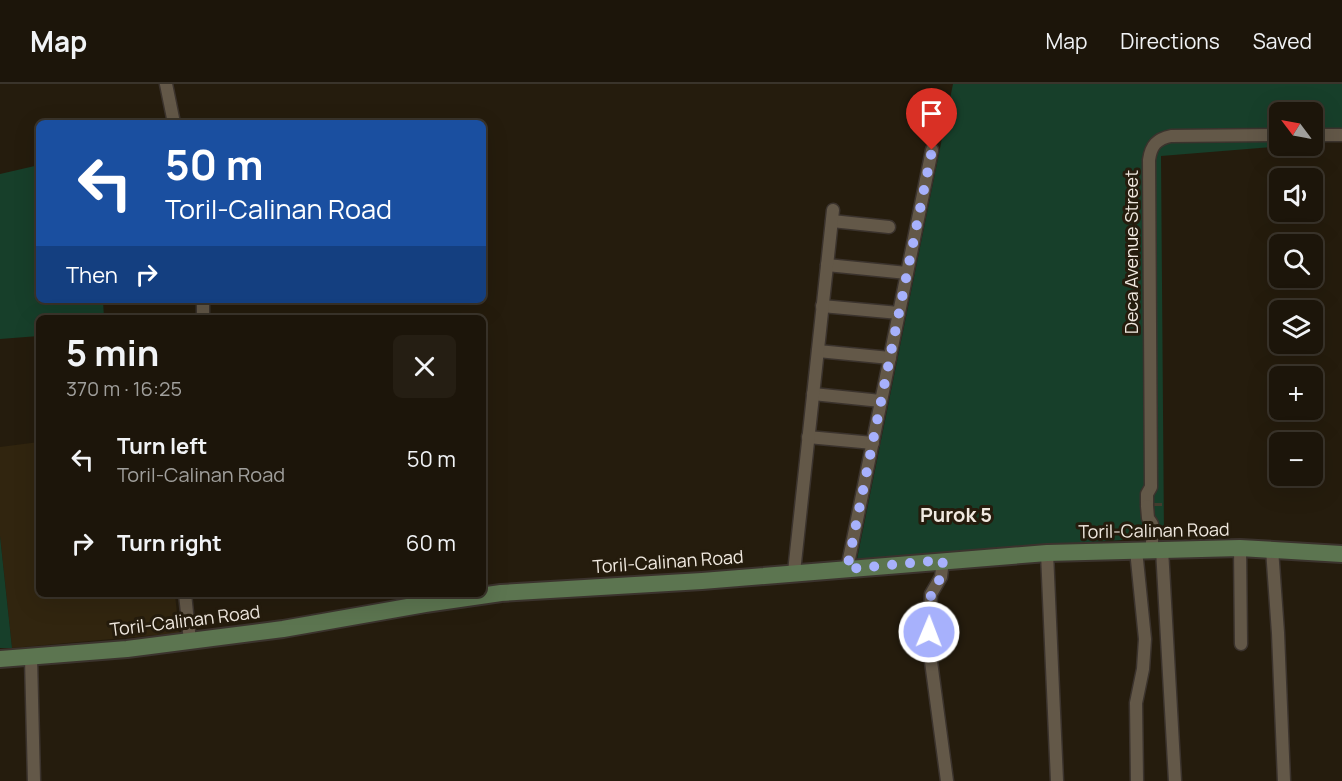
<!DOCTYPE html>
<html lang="en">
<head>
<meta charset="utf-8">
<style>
  :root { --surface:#1c150a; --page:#251e13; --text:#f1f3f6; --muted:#a09f9c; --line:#3a342b }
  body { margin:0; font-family:Manrope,sans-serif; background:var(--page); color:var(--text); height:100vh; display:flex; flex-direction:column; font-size:22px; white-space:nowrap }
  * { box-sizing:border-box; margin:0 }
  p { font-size:20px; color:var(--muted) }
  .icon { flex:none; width:33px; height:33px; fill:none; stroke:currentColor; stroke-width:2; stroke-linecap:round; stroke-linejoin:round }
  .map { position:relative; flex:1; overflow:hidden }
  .drawer { position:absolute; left:36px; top:231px; width:450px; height:282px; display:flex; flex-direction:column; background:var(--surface); border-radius:9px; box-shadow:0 6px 24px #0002,0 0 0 2px var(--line) }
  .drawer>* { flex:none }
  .hud { position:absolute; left:36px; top:36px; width:450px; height:183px; border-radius:9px; box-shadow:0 6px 24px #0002,0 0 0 2px var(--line); background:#1a4fa0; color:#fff; overflow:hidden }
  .needle { width:39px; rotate:302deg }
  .fabs { position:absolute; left:1269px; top:18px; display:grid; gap:12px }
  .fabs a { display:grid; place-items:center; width:54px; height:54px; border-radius:9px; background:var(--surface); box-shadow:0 6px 24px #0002,0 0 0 2px var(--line); font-size:30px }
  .pin { position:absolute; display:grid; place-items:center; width:51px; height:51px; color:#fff; margin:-62px -26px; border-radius:50% 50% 50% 0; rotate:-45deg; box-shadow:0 0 6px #0007 }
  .pin .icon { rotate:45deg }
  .me { position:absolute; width:66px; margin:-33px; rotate:1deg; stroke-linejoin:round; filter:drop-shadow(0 0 4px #0008) }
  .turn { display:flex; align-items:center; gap:21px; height:126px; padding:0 30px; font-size:27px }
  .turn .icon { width:78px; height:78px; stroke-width:2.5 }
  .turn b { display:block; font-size:42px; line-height:51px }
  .then { display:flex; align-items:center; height:57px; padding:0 30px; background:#0003; gap:12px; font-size:22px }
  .round { display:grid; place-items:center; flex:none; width:63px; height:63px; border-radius:9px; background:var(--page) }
  .head { display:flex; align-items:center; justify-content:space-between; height:102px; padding:0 30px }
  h1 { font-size:36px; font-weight:700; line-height:45px }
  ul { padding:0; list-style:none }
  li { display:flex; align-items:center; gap:18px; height:84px; padding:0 30px }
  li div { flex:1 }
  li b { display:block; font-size:22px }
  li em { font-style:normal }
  header { display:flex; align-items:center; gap:36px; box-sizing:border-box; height:84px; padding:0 30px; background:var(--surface); border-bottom:2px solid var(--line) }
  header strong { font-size:28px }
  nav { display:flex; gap:33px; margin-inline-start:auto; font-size:21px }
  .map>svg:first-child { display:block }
  .built { fill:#31250f }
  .green { fill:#173f2a }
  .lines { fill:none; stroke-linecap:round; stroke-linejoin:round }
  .minor-tunnel { stroke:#433b2d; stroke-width:12; stroke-dasharray:12 6; stroke-linecap:butt }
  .minor-casing { stroke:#3b332d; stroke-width:15 }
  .secondary-casing { stroke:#3b332d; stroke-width:20 }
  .minor { stroke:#635848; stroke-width:12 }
  .secondary { stroke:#5c7550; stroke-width:16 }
  .route { stroke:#a7b1fc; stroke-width:10; stroke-dasharray:0 18 }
  .labels { text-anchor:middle; stroke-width:6; stroke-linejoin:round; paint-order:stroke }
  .street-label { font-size:18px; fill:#f0e9e0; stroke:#251c0d }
  .neighbourhood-label { font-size:20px; font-weight:bold; fill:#f0e9e0; stroke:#251c0d }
</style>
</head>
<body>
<header>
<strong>Map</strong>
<nav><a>Map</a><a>Directions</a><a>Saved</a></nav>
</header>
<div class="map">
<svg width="1342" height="697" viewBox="0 0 1342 697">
  <rect width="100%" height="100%" fill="#251c0d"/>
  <!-- built -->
  <path class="built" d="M39 358V510H175L179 549 12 564 0 452V363Z"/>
  <!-- green -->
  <g class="green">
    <path d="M953 0H1342V57L1313 59 1312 28H1280V62H1284L1161 72 1164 453 857 475Z"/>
    <path d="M39 81V216H108L103 217 104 234H39V252L0 255V90Z"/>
    <path d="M0 452 12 564H0Z"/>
  </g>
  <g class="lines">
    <!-- minor-tunnel -->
    <path class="minor-tunnel" d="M1156 422V419"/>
    <defs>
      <g id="minor">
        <path d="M166 0 174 39"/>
        <path d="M1312 51H1342"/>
        <path d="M832 137 889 143"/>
        <path d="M827 181 907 189"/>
        <path d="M203 216V234"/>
        <path d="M822 222 899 229"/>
        <path d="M818 267 890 274"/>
        <path d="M813 310 881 317"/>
        <path d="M808 353 873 359"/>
        <path d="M1147 420V410L1151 403 1149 76C1151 61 1157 55 1171 52L1280 51"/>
        <path d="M1147 422 1148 434 1152 440V466"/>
        <path d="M1240 464 1241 560"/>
        <path d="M1162 465 1175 697"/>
        <path d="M1272 465 1278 549 1284 697"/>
        <path d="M1136 466 1145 555 1143 585 1136 619 1137 697"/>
        <path d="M1047 469 1057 697"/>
        <path d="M943 476 941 493 931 510 929 548 930 570 947 697"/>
        <path d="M847 485 932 66"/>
        <path d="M794 488 833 126"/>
        <path d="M185 510 190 557"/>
        <path d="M31 574 34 697"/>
      </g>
      <path id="secondary" d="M0 575 127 565 283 545 425 520 501 509 702 497 1047 469 1240 464 1342 470"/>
    </defs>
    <!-- minor casing -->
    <use href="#minor" class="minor-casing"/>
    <!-- secondary casing -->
    <use href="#secondary" class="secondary-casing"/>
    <!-- minor -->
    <use href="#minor" class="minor"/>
    <!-- secondary -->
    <use href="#secondary" class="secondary"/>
  </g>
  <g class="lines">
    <!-- route -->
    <path class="route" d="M929 548 931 510 941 493 943 476 847 485 932 66"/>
  </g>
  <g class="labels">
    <!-- street labels -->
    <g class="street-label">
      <text transform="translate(1132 168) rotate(-90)" y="6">Deca Avenue Street</text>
      <text transform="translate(1154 447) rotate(-1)" y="6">Toril-Calinan Road</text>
      <text transform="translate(668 478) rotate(-4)" y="6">Toril-Calinan Road</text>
      <text transform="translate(185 537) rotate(-7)" y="6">Toril-Calinan Road</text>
    </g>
    <!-- neighbourhood labels -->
    <g class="neighbourhood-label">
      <text x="956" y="438">Purok 5</text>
    </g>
  </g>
</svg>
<div class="fabs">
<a><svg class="needle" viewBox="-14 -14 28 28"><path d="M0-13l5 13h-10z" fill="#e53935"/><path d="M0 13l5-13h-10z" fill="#a09f9c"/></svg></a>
<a><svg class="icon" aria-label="sound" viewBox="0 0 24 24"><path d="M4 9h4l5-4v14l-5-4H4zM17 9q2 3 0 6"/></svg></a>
<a><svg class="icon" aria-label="search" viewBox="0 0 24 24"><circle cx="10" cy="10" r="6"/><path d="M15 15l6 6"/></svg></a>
<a><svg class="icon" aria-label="layers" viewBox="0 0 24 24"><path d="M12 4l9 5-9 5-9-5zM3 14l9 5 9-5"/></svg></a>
<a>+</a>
<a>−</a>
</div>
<div class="pin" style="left:932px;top:66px;background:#d93025"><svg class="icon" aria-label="arrive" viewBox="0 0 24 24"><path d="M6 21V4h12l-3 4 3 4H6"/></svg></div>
<svg class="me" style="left:929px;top:548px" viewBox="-20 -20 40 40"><circle r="17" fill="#a7b1fc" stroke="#fff" stroke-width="3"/><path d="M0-11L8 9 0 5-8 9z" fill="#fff"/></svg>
<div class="hud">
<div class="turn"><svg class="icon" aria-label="left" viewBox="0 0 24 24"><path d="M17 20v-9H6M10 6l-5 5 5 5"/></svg><div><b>50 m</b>Toril-Calinan Road</div></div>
<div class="then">Then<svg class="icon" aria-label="right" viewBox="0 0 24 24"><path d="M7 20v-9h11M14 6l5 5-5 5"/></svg></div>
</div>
<section class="drawer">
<div class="head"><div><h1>5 min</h1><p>370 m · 16:25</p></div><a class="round"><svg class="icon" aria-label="close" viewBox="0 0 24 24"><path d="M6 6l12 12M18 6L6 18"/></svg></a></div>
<ul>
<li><svg class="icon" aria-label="left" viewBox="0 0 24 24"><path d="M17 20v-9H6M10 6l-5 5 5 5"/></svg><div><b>Turn left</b><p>Toril-Calinan Road</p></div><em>50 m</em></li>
<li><svg class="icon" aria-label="right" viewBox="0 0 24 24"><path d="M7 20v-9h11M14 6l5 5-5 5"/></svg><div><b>Turn right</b></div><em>60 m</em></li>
</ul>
</section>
</div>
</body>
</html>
